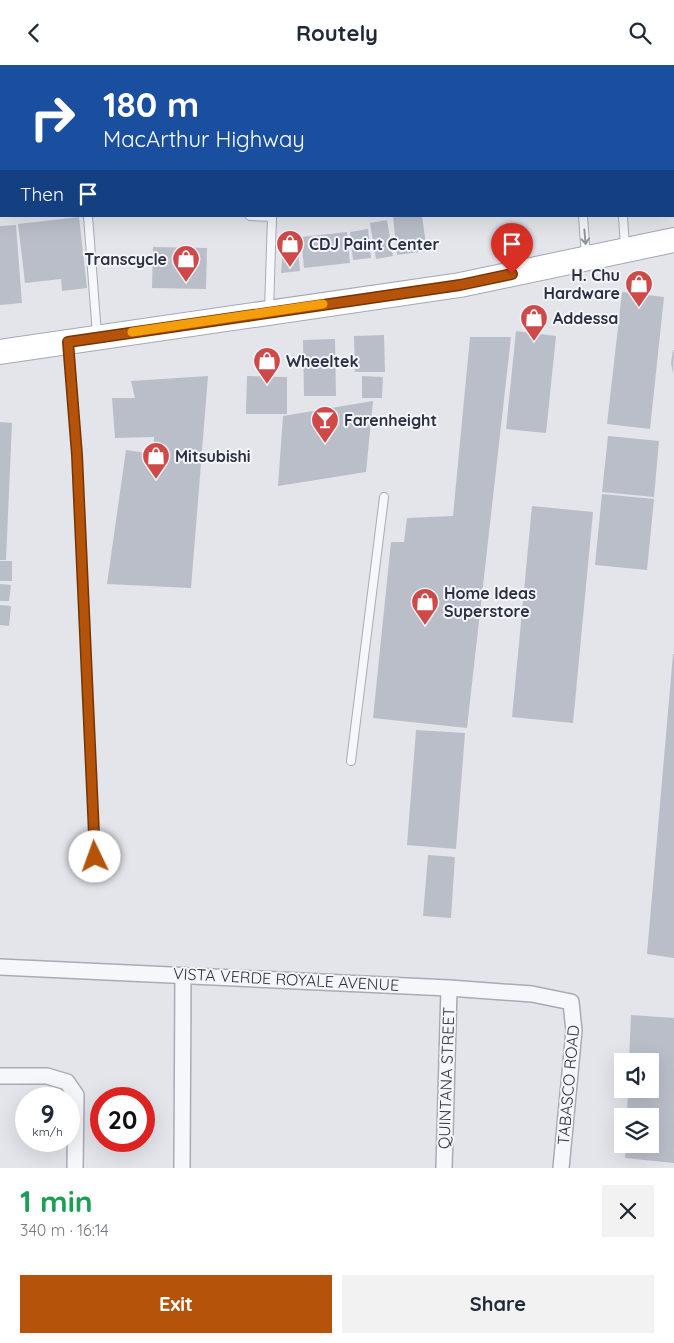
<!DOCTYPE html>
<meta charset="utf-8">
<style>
:root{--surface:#fff;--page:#f2f2f3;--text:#1f2937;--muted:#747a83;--accent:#b45309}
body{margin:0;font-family:Quicksand,sans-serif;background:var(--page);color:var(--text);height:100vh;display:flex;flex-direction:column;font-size:19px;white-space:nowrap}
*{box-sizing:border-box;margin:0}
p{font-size:16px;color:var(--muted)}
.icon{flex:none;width:28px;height:28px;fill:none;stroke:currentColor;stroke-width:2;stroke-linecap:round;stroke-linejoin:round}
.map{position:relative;height:1103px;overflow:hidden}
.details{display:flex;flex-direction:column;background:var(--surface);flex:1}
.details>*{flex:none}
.banner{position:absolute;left:0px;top:0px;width:675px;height:152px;box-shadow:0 5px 20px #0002;background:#1a4fa0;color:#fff;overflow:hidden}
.tools{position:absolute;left:614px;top:988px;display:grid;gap:10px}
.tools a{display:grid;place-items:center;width:45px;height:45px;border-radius:0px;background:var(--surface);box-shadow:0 5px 20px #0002;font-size:25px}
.speed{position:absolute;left:15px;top:1022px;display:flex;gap:10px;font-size:25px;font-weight:700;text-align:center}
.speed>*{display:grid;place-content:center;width:65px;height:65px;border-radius:50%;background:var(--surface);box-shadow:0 5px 20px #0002;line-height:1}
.speed small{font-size:12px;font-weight:400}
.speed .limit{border:8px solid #d22;background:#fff;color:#111}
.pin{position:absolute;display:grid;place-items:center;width:42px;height:42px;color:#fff;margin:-51px -21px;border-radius:50% 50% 50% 0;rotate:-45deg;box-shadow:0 0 5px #0007}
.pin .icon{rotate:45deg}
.me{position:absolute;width:55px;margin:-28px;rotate:357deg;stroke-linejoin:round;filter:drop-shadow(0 0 4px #0008)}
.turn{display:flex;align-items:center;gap:18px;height:105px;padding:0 20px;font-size:22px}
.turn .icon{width:65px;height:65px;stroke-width:2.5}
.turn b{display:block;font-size:35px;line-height:42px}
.then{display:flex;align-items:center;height:48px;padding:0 20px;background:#0003;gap:10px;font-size:19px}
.round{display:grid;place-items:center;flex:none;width:52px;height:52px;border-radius:0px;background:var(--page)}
.headline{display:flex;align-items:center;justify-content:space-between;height:85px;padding:0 20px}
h1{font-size:30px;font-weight:700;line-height:38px;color:#1e9e55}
.primary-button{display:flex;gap:10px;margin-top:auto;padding:10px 20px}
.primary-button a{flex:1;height:58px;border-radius:0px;background:var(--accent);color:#fff;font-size:20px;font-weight:700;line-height:58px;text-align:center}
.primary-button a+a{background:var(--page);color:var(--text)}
header{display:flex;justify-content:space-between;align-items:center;height:65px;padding:0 20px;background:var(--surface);font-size:22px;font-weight:700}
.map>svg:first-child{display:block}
.building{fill:#babec9}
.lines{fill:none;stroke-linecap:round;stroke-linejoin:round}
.lane-casing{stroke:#a8abb6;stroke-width:10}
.street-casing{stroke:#a8abb6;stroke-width:18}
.primary-casing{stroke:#a3a8b7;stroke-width:26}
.lane{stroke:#f6f7fa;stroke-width:8}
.street{stroke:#f6f7fa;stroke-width:15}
.primary{stroke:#fff;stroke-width:24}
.oneway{stroke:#90949f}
.route-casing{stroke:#753606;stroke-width:12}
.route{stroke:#b45309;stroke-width:9}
.slow{stroke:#f59e0b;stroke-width:9}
.labels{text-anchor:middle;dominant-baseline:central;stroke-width:4;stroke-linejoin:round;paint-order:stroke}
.poi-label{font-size:16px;font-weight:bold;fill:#2b3044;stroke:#f3f5f9;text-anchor:start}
.street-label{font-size:16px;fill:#2b3044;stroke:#f3f5f9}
</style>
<header><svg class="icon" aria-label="back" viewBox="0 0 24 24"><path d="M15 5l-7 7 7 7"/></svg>Routely<svg class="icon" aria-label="search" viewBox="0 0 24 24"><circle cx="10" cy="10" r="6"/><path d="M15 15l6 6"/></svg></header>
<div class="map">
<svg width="674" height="1103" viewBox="0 0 674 1103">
<rect width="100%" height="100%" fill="#e3e5eb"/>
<path class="building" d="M 393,151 L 422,151 L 427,186 L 397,190 Z
M 79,152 L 87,223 L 62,226 L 61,214 L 25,218 L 18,159 Z
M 387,155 L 393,191 L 376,194 L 370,158 Z
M 16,160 L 22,238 L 0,240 L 0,161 Z
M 368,164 L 371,193 L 353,195 L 350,167 Z
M 347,167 L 350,198 L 304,203 L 301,172 Z
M 284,172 L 297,174 L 300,206 L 281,208 Z
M 153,182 L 207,183 L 206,224 L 152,223 Z
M 622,227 L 664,232 L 650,364 L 607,359 Z
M 516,266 L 556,271 L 546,368 L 506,364 Z
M 384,270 L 385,307 L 355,307 L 354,271 Z
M 470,272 L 511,272 L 467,663 L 373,653 L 391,477 L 404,477 L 407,453 L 453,451 Z
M 335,274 L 336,331 L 304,331 L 303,275 Z
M 673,285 L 674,285 L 673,309 L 671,298 Z
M 208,311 L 191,523 L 107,519 L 126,385 L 154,389 L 154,372 L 115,373 L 112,333 L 135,333 L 131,316 Z
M 247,311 L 287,312 L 287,349 L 246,349 Z
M 362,311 L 383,312 L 382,333 L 362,333 Z
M 373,336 L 366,407 L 278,421 L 283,351 Z
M 0,357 L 12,358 L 6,495 L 0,495 Z
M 608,371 L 659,376 L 654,432 L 602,427 Z
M 602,429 L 654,434 L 647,505 L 595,500 Z
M 532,441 L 593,447 L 573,658 L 512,652 Z
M 0,496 L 12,496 L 12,516 L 0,516 Z
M 0,519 L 11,520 L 9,536 L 0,536 Z
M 0,540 L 11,541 L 9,561 L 0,560 Z
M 673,589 L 674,589 L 674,893 L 647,889 Z
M 416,665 L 465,668 L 456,784 L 407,780 Z
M 428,790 L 455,792 L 451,853 L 423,851 Z
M 631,950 L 674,953 L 674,1098 L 625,1093 L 626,1079 L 650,1079 L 650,1051 L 627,1051 L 628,1024 L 650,1024 L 650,996 L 629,996 Z"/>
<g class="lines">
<defs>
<path id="lane" d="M 88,151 L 97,270
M 250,151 L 272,152 L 269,245
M 583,151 L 586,192
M 623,151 L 625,183
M 69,279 L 77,390 L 95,792
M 351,696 L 384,432"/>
<path id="street" d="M 0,902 L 449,923 L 532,929 L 571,937 L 574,966 L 561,1103
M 0,1011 L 47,1011 L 67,1017 L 76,1030 L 75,1103
M 182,1103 L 183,910
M 444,1103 L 449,923"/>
<path id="primary" d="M 0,287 L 460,220 L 674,175"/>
</defs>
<use href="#lane" class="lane-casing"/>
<use href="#street" class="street-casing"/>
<use href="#primary" class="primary-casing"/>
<use href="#lane" class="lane"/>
<use href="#street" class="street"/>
<use href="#primary" class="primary"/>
</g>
<defs><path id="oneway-shaft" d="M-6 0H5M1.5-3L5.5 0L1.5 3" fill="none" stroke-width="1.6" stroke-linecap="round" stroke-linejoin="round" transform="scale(1.25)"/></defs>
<use class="oneway" href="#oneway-shaft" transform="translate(585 172) rotate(85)"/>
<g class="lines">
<defs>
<path id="route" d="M 95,792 L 77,390 L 68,277 L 460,220 L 512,209"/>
</defs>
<use href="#route" class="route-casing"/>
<use href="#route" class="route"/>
<path class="slow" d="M 132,267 L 323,239"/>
</g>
<defs>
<symbol id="shop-pin" viewBox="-11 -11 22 30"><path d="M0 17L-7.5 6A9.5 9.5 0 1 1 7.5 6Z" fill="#d04949" stroke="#f3f5f9"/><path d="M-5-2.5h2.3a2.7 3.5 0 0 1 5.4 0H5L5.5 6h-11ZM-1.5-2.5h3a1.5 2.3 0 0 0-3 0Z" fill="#fff"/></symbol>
<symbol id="bar-pin" viewBox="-11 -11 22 30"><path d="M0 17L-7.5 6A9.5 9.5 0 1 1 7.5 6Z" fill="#d04949" stroke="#f3f5f9"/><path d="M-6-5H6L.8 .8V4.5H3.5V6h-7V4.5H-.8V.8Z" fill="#fff"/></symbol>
</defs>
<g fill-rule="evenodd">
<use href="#shop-pin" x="274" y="163" width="32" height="43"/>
<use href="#shop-pin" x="170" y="178" width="32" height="43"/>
<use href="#shop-pin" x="623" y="203" width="32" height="43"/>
<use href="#shop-pin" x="518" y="237" width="32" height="43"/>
<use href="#shop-pin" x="251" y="280" width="32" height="43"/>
<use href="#bar-pin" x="309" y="339" width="32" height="43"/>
<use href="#shop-pin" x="140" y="375" width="32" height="43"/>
<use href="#shop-pin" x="409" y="521" width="32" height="43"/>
</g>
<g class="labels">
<g class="poi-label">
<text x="309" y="179">CDJ Paint Center</text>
<text x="167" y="194" text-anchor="end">Transcycle</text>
<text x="620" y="210" text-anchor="end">H. Chu<tspan x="620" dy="18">Hardware</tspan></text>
<text x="553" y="253">Addessa</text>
<text x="286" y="296">Wheeltek</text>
<text x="344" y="355">Farenheight</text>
<text x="175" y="391">Mitsubishi</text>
<text x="444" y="528">Home Ideas<tspan x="444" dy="18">Superstore</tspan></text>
</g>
<g class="street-label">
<text transform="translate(286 914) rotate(3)">VISTA VERDE ROYALE AVENUE</text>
<text transform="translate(446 1013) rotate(-88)">QUINTANA STREET</text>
<text transform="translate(568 1020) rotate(-85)">TABASCO ROAD</text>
</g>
</g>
</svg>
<div class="tools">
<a><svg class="icon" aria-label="sound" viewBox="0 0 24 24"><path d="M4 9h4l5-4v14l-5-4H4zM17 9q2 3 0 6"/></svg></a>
<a><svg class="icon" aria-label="layers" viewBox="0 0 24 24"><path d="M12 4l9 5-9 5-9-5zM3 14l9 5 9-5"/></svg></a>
</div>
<div class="speed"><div>9<small>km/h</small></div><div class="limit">20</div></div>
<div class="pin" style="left:512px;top:209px;background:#d93025"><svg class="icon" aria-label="arrive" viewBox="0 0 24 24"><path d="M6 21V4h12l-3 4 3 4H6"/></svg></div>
<svg class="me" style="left:95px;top:792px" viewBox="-20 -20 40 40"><circle r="19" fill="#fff"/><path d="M0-13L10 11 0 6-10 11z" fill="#b45309"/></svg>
<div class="banner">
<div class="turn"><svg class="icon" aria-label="right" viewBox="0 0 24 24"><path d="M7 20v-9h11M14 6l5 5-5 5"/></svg><div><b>180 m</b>MacArthur Highway</div></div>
<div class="then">Then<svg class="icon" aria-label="arrive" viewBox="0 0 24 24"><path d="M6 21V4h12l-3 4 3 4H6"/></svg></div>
</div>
</div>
<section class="details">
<div class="headline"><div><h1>1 min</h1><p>340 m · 16:14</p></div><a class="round"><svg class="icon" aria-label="close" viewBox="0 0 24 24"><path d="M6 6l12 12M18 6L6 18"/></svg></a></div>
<div class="primary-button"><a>Exit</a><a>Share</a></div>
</section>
